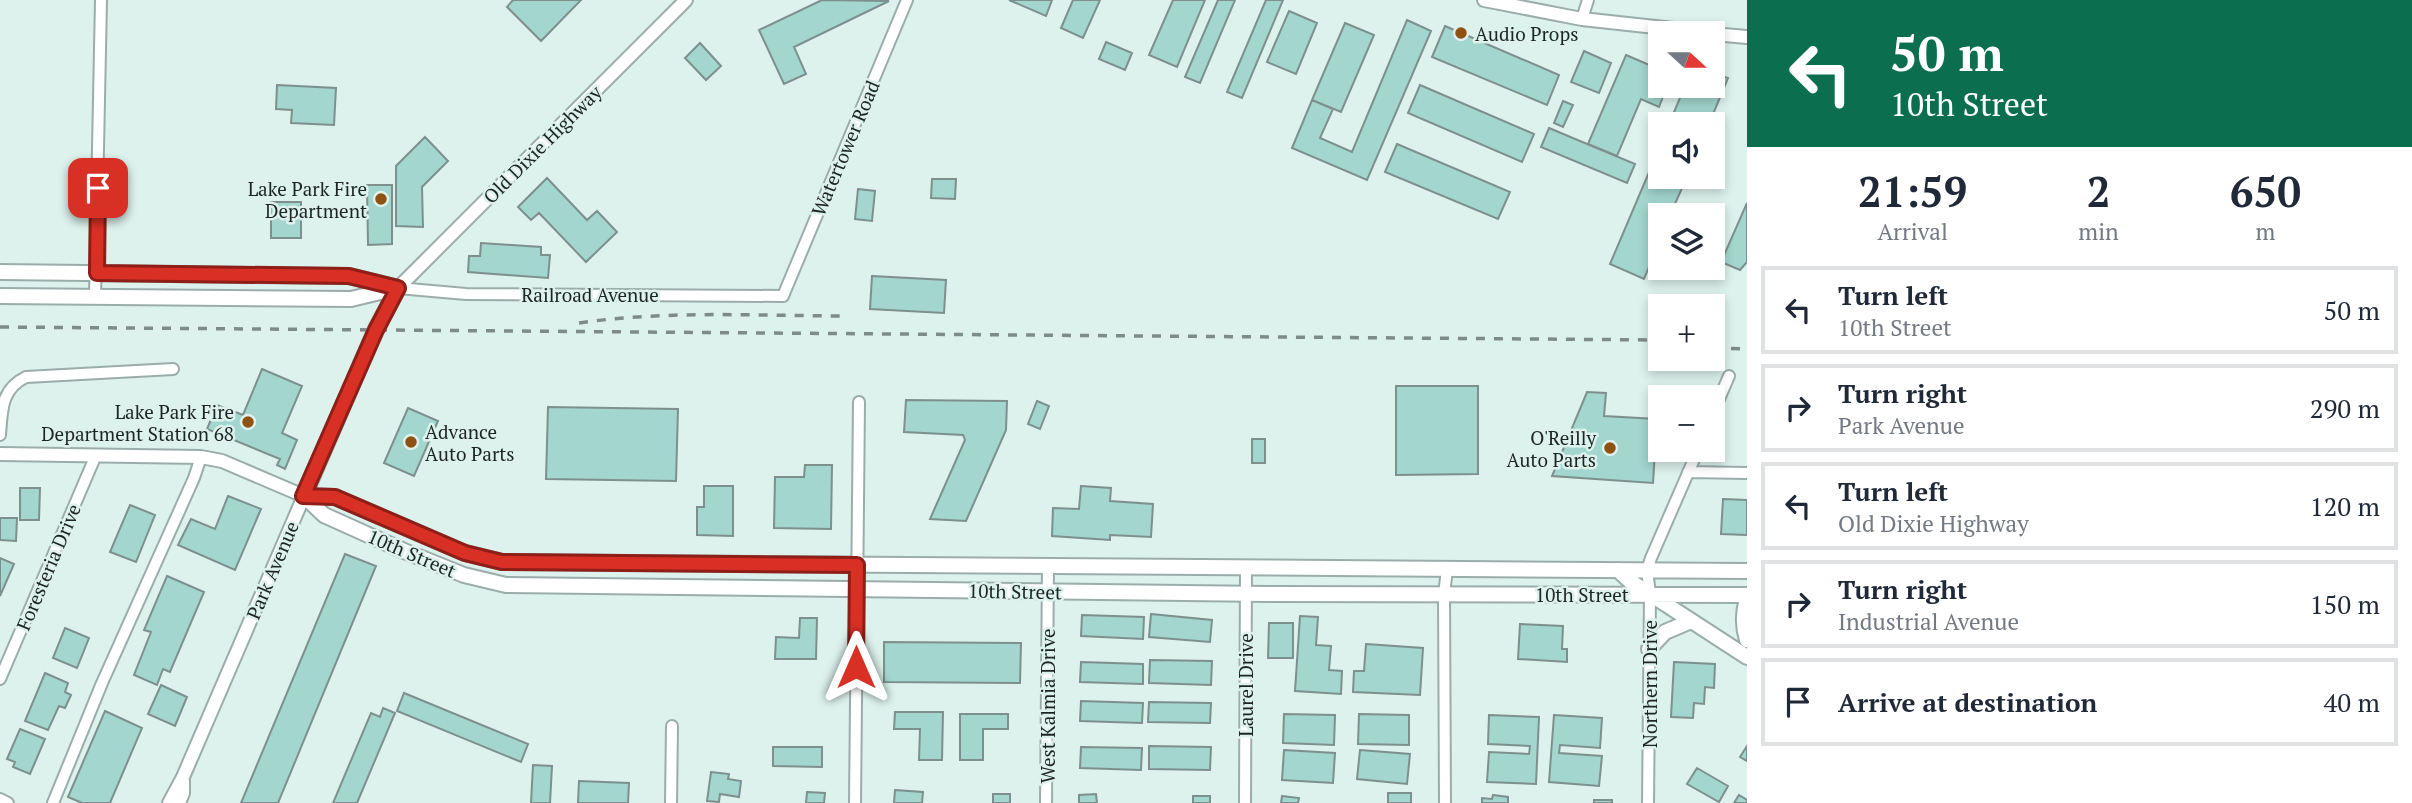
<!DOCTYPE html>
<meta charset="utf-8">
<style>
:root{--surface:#fff;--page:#f6f6f7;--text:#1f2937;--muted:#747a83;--line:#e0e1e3}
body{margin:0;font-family:"PT Serif",serif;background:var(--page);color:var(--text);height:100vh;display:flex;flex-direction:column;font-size:26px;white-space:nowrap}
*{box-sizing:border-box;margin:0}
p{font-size:23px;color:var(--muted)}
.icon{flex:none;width:38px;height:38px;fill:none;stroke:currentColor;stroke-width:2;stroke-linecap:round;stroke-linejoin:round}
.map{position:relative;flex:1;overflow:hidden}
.sheet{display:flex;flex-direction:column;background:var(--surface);width:665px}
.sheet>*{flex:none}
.banner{background:#0b6e4f;color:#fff;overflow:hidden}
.needle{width:46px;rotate:111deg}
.controls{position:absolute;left:1648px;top:21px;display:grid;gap:14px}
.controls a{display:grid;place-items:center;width:77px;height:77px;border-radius:0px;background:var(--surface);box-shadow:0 4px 10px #0003;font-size:35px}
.pin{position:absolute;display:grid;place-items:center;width:60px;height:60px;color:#fff;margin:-30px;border-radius:14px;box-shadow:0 4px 10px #0006}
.me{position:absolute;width:77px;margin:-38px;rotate:0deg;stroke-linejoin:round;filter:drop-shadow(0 0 5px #0008)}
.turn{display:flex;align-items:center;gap:24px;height:147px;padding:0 28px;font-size:32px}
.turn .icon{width:91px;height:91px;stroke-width:2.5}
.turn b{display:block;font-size:49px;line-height:60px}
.eta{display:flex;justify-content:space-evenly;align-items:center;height:119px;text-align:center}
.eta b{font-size:42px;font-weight:600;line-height:49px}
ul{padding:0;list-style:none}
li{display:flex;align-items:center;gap:21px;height:88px;margin:0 14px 10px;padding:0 14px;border:4px solid var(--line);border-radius:0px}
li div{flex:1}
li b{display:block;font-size:26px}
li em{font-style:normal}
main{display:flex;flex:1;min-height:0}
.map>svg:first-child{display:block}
.building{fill:#a2d6ce;stroke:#7e908d;stroke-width:2}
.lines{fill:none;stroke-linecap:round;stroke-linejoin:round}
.minor-casing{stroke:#9aadaa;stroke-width:14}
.tertiary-casing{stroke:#9aadaa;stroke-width:16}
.secondary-casing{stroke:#9aadaa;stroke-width:18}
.minor{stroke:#fff;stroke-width:10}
.tertiary{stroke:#fff;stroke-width:12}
.secondary{stroke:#fff;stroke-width:14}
.rail{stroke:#7e8c89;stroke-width:3.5;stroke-dasharray:9 9;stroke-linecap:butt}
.route-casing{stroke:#8d1f18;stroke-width:18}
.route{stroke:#d93025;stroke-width:12}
.poi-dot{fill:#8f5213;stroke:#ddf1ed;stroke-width:2.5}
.labels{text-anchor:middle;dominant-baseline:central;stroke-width:5;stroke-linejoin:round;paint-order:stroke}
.poi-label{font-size:19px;fill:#1d2524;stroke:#ddf1ed;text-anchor:end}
.street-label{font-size:19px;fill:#1d2524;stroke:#ddf1ed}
</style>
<main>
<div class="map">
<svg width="1747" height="803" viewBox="0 0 1747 803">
<rect width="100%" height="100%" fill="#ddf1ed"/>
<path class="building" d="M 513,0 L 581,0 L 541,41 L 507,7 Z
M 822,0 L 889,1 L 794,47 L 806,74 L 784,84 L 759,30 Z
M 1009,0 L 1052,0 L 1046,16 Z
M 1073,0 L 1100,0 L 1083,38 L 1061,28 Z
M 1173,0 L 1205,0 L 1177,67 L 1149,55 Z
M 1218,0 L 1235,0 L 1200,83 L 1185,77 Z
M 1266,0 L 1283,0 L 1242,98 L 1227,92 Z
M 1289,11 L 1317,23 L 1296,74 L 1267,62 Z
M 1407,20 L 1431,31 L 1367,180 L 1292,148 L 1312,100 L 1333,109 L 1320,138 L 1352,152 Z
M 1345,23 L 1374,35 L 1341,112 L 1312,100 Z
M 1445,26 L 1559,75 L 1547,105 L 1432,57 Z
M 1106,42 L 1132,53 L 1125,70 L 1099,59 Z
M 700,43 L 721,66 L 706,80 L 685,58 Z
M 1584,51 L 1611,63 L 1599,93 L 1571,82 Z
M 1626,55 L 1661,70 L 1661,86 L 1667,86 L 1659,107 L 1641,99 L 1617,156 L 1588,144 Z
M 1713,73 L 1728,78 L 1709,124 L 1669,124 L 1685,86 L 1713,86 Z
M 277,85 L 336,88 L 334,125 L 291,123 L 292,110 L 276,109 Z
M 1420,85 L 1534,134 L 1522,162 L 1408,113 Z
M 1563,101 L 1573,105 L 1563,127 L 1554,123 Z
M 1549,128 L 1635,164 L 1627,183 L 1541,147 Z
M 425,137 L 448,161 L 422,187 L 423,227 L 396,226 L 396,166 Z
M 1397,144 L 1510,192 L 1498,219 L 1385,172 Z
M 1661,144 L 1661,177 L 1687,177 L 1670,215 L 1661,215 L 1661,238 L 1644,279 L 1610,264 Z
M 547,178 L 587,220 L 597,211 L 617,232 L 586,262 L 539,213 L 531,220 L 518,207 Z
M 932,179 L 956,179 L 955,199 L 931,198 Z
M 367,185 L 392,185 L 392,244 L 368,245 Z
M 858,189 L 875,191 L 872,221 L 855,219 Z
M 271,202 L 301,202 L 301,238 L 271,238 Z
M 1747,203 L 1747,262 L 1740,270 L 1721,262 Z
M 481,243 L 541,247 L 541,255 L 550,255 L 548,278 L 468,272 L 469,256 L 480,256 Z
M 872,276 L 946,280 L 944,313 L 870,309 Z
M 262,369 L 302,386 L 282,433 L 297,440 L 285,469 L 277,465 L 280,459 L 207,429 L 217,405 L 243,415 Z
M 1396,386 L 1478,386 L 1478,474 L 1396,475 Z
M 1587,392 L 1606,393 L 1604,416 L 1657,419 L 1653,483 L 1552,476 Z
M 906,400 L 1007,401 L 1006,430 L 966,521 L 930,519 L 965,440 L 963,435 L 904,432 Z
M 1037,401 L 1049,406 L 1040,429 L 1028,424 Z
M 548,407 L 678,409 L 676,481 L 546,479 Z
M 408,408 L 438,421 L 414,476 L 384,463 Z
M 1252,439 L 1265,439 L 1265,463 L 1252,463 Z
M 805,465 L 832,465 L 831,529 L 774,528 L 775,477 L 804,477 Z
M 704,486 L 733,486 L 733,536 L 697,535 L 697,507 L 704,507 Z
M 1081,486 L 1111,488 L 1110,501 L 1153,504 L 1151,537 L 1110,535 L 1110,540 L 1052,536 L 1053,508 L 1079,509 Z
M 20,488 L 40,488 L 39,520 L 20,520 Z
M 228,496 L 261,509 L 235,570 L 178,545 L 191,519 L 215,529 Z
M 1723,499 L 1747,500 L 1747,535 L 1721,534 Z
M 130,505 L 155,515 L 136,562 L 110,552 Z
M 0,518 L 17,518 L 16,541 L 0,540 Z
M 345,554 L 376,566 L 278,803 L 241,803 Z
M 0,558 L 14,564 L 0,596 Z
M 167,576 L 204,592 L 170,672 L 163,669 L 157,685 L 134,675 L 151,632 L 144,630 Z
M 1151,614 L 1212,620 L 1210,642 L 1149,637 Z
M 1082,615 L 1144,617 L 1143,639 L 1081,636 Z
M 1300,616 L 1318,617 L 1316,645 L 1331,646 L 1329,670 L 1342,671 L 1341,694 L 1295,691 Z
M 800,618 L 817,618 L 816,659 L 775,659 L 776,637 L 799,638 Z
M 1269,623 L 1293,623 L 1293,658 L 1268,658 Z
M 1520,624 L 1563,626 L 1562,649 L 1567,649 L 1567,662 L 1518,659 Z
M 65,628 L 89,638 L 77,668 L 53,658 Z
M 884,642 L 1021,643 L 1020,683 L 884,682 Z
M 1366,644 L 1423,648 L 1420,695 L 1353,692 L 1354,671 L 1364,671 Z
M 1150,660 L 1212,661 L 1211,685 L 1149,683 Z
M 1081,662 L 1143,664 L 1143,684 L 1080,682 Z
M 1674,662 L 1715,664 L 1714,688 L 1705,687 L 1704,704 L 1694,703 L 1693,718 L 1671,717 Z
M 45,673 L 68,683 L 65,692 L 71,695 L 65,708 L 59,706 L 48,730 L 25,721 Z
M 161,685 L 187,697 L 175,726 L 148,714 Z
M 404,693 L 528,744 L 521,762 L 397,711 Z
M 1081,701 L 1143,703 L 1142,723 L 1080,721 Z
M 1149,702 L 1211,703 L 1210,723 L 1148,722 Z
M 383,708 L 395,713 L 357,803 L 333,803 L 371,713 L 380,717 Z
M 105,711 L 142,728 L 110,803 L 82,803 L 68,797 Z
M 895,712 L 943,712 L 942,760 L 919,760 L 920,729 L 894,729 Z
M 960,714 L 1008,714 L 1008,729 L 983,729 L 983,760 L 960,760 Z
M 1284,714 L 1335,715 L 1334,745 L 1283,743 Z
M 1359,714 L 1409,715 L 1409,745 L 1358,744 Z
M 1489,715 L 1539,717 L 1536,784 L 1487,782 L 1489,752 L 1529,754 L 1530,746 L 1488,744 Z
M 1554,715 L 1602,718 L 1600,748 L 1560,745 L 1559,753 L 1602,756 L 1599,786 L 1549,782 Z
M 20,729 L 45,739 L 30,774 L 13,767 L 15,762 L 7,759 Z
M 1149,746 L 1211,747 L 1210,770 L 1149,769 Z
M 1747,746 L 1747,761 L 1740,757 Z
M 773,747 L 822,747 L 822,767 L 773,766 Z
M 1081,747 L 1142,748 L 1141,770 L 1080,768 Z
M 1284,750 L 1335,753 L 1333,783 L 1282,780 Z
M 1360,750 L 1410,754 L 1407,784 L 1357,779 Z
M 533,765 L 552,766 L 550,803 L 531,803 Z
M 1697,768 L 1728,786 L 1719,802 L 1687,784 Z
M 711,772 L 729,774 L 728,779 L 741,781 L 739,797 L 720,794 L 719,802 L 707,801 Z
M 579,781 L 629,783 L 628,803 L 578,803 Z
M 895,790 L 923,792 L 922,803 L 894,803 Z
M 807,792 L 825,793 L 824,803 L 806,803 Z
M 1388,793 L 1411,793 L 1411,803 L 1388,803 Z
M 993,794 L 1010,794 L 1010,803 L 993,803 Z
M 1096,794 L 1097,803 L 1079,803 L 1079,795 Z
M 1493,795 L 1508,797 L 1508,803 L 1482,803 L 1482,798 L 1492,799 Z
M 1739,795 L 1747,800 L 1747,803 L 1734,803 Z
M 1193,796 L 1210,796 L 1210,803 L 1193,803 Z
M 1282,796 L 1299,798 L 1298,803 L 1281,803 Z
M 1594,800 L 1612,800 L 1612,803 L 1594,803 Z"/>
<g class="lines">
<defs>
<path id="minor" d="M 1582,19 L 1588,0
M 398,288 L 466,294 L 783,296 L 907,0
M 95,297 L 101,0
M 1713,413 L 1729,376
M 0,435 C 2,410 1,389 26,377 L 173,369
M 1688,472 L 1747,473
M 0,679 L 96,455
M 0,799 L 8,803
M 53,803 L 102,683 L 194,478 L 201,457
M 671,803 L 672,726
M 855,803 L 859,402
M 1046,803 L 1048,566
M 1245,803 L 1246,568
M 1445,803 L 1444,594 L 1447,570
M 1648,803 L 1650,594 L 1647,570 L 1651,558 L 1698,450"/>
<path id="tertiary" d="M 1484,0 L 1582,19 L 1710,33
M 1713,34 L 1747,37
M 398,288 L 686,0
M 0,454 L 201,457 L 222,461 L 304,496 L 183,777 L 169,803
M 179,803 L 183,793 L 183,781"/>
<path id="secondary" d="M 0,272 L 349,276 L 398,288
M 0,296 L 351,299 L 393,289
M 304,496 L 324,515 L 404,551 L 464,575 L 506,585 L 1268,594 L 1747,595
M 304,496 L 335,497 L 465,553 L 502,562 L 1747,571
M 304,496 L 376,329 L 398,288
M 1618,570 L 1630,581 L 1747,657
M 1747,599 C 1743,612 1743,627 1747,640
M 1649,649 L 1665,632 L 1691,621"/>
</defs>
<use href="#minor" class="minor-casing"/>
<use href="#tertiary" class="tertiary-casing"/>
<use href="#secondary" class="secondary-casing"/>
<use href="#minor" class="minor"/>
<use href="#tertiary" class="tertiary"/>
<use href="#secondary" class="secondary"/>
<path class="rail" d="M 579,323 C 667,310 759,316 848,316
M 0,327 L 1661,340
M 1713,348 L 1747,349"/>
</g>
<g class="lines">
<defs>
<path id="route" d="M 98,188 L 97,273 L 349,276 L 398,288 L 376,330 L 303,496 L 335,497 L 465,553 L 502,562 L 857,565 L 856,667"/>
</defs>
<use href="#route" class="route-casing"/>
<use href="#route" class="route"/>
</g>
<g class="poi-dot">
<circle cx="1461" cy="33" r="7"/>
<circle cx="381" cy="199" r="7"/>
<circle cx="248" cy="422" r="7"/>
<circle cx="411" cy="442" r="7"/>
<circle cx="1610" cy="448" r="7"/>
</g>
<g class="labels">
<g class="poi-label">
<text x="1475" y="33" text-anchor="start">Audio Props</text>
<text x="367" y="188">Lake Park Fire<tspan x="367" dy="22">Department</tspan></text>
<text x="234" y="411">Lake Park Fire<tspan x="234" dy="22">Department Station 68</tspan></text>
<text x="425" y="431" text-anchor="start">Advance<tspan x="425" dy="22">Auto Parts</tspan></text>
<text x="1596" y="437">O'Reilly<tspan x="1596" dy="22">Auto Parts</tspan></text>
</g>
<g class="street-label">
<text transform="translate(542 144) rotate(-45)">Old Dixie Highway</text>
<text transform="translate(845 148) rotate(-67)">Watertower Road</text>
<text x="590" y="294">Railroad Avenue</text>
<text transform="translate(412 553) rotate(23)">10th Street</text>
<text transform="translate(48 567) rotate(-67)">Foresteria Drive</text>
<text transform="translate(272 570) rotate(-67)">Park Avenue</text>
<text transform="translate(1015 591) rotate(1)">10th Street</text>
<text x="1582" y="594">10th Street</text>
<text transform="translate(1649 684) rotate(-90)">Northern Drive</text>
<text transform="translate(1245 685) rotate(-90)">Laurel Drive</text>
<text transform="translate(1047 706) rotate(-90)">West Kalmia Drive</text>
</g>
</g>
</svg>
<div class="controls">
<a><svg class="needle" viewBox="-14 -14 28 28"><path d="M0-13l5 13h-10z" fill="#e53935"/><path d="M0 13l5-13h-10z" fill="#747a83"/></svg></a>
<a><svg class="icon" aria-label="sound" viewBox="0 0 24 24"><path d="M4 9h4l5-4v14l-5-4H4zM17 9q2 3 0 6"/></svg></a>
<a><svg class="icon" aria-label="layers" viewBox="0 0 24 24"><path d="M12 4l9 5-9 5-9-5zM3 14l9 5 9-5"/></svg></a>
<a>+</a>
<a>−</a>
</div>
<div class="pin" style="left:98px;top:188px;background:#d93025"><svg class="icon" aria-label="arrive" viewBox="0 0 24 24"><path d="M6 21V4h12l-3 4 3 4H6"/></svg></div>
<svg class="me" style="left:856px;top:667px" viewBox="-20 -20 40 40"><path d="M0-17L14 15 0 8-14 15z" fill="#d93025" stroke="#fff" stroke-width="4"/></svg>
</div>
<section class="sheet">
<div class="banner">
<div class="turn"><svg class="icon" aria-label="left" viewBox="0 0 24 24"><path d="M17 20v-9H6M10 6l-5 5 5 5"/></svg><div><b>50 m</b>10th Street</div></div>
</div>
<div class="eta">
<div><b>21:59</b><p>Arrival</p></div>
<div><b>2</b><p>min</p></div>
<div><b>650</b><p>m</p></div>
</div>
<ul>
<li><svg class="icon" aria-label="left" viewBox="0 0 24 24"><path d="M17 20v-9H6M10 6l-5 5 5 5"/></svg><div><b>Turn left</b><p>10th Street</p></div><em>50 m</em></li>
<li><svg class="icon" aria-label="right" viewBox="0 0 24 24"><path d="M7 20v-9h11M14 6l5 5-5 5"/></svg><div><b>Turn right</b><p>Park Avenue</p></div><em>290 m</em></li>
<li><svg class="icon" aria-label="left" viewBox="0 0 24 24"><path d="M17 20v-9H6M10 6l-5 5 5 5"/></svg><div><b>Turn left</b><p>Old Dixie Highway</p></div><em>120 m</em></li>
<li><svg class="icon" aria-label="right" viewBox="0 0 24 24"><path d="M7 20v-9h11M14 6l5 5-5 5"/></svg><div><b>Turn right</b><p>Industrial Avenue</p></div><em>150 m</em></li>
<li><svg class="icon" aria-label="arrive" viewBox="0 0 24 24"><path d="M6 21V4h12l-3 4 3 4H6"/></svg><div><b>Arrive at destination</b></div><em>40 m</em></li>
</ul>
</section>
</main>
